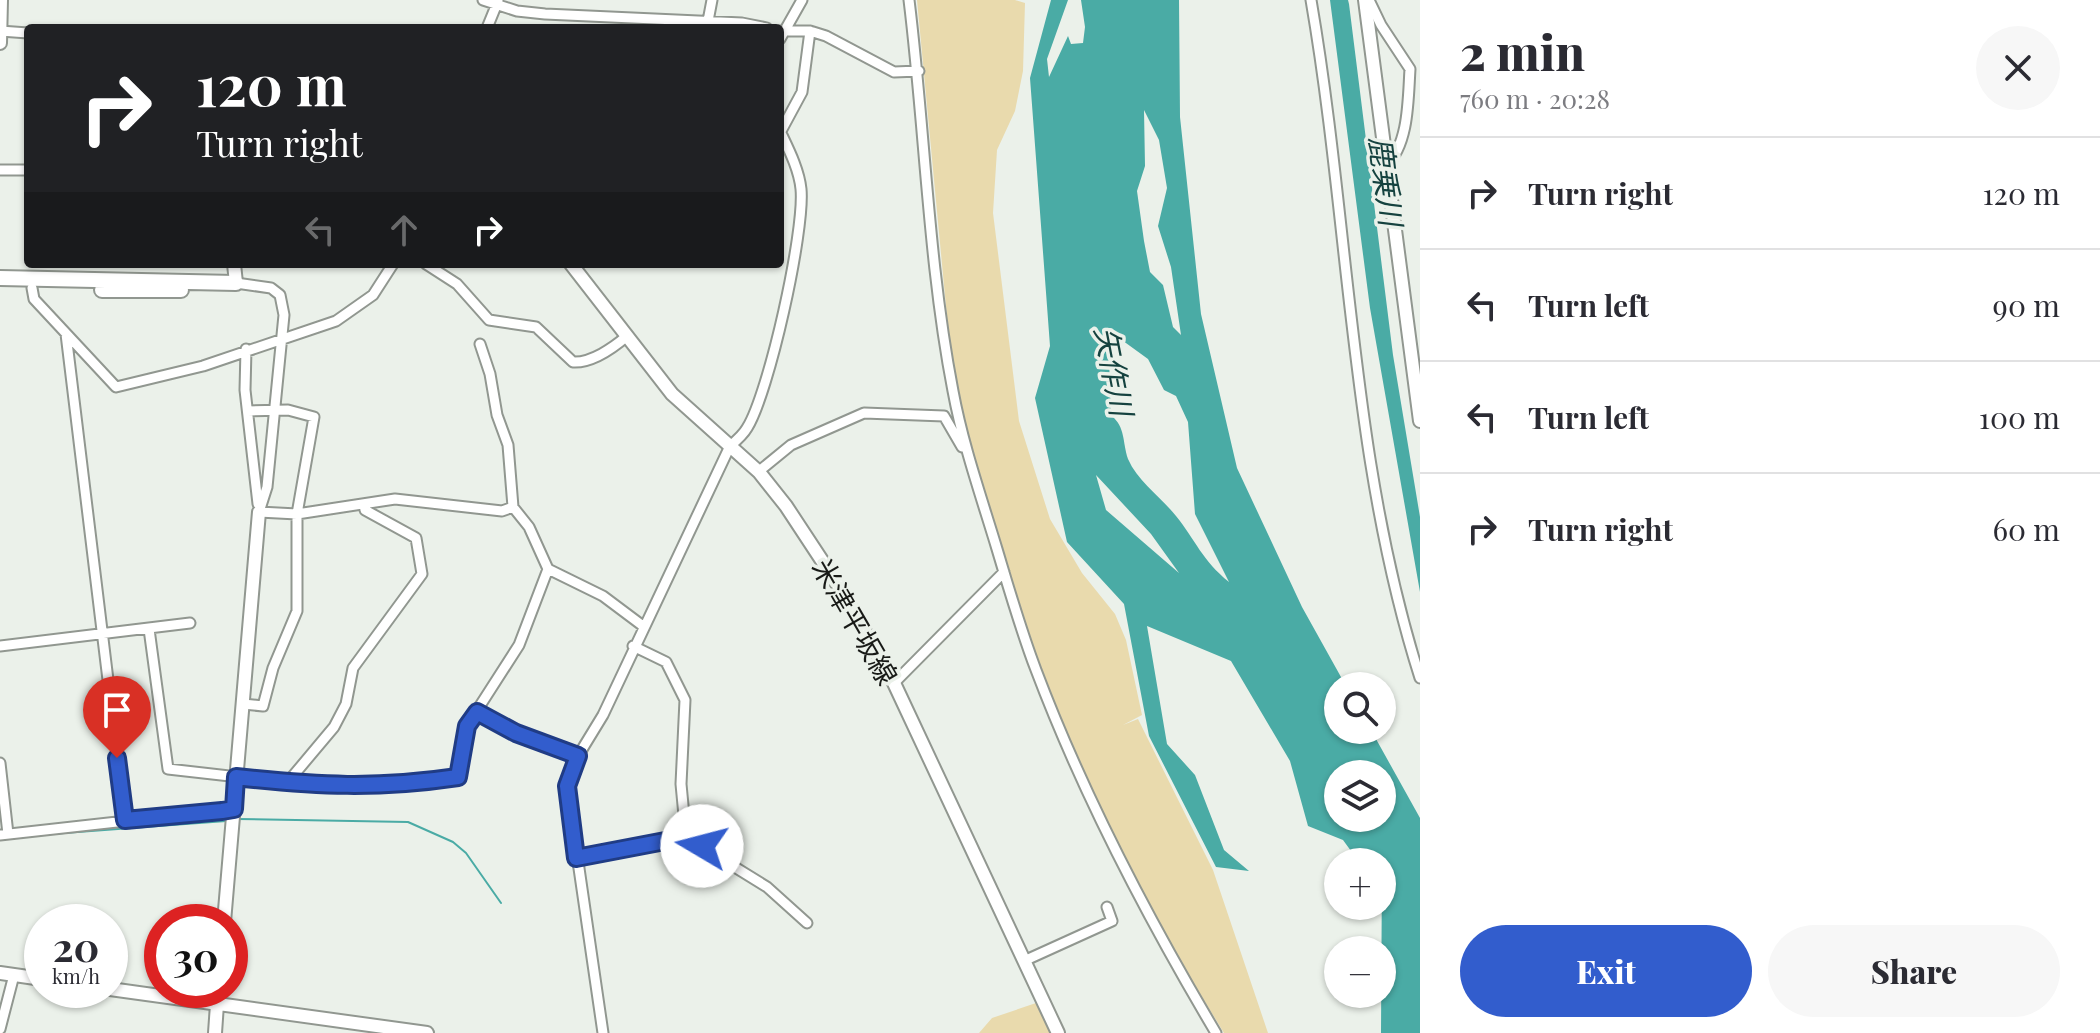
<!DOCTYPE html>
<meta charset="utf-8">
<style>
:root{--surface:#fff;--page:#f7f7f7;--text:#2b2b33;--muted:#7c7c81;--line:#e1e1e2;--accent:#325dcd}
body{margin:0;font-family:"Playfair Display","Noto Sans JP",serif;background:var(--page);color:var(--text);height:100vh;display:flex;flex-direction:column;font-size:30px;white-space:nowrap}
*{box-sizing:border-box;margin:0}
p{font-size:26px;color:var(--muted)}
.icon{flex:none;width:44px;height:44px;fill:none;stroke:currentColor;stroke-width:2;stroke-linecap:round;stroke-linejoin:round}
.map{position:relative;flex:1;overflow:hidden}
.panel{display:flex;flex-direction:column;background:var(--surface);width:680px}
.panel>*{flex:none}
.top-card{position:absolute;left:24px;top:24px;width:760px;height:244px;border-radius:8px;box-shadow:0 2px 6px #0004;background:#202124;color:#fff;overflow:hidden}
.controls{position:absolute;left:1324px;top:672px;display:grid;gap:16px}
.controls a{display:grid;place-items:center;width:72px;height:72px;border-radius:50%;background:var(--surface);box-shadow:0 2px 6px #0004;font-size:40px}
.speed{position:absolute;left:24px;top:904px;display:flex;gap:16px;font-size:40px;font-weight:700;text-align:center}
.speed>*{display:grid;place-content:center;width:104px;height:104px;border-radius:50%;background:var(--surface);box-shadow:0 2px 6px #0004;line-height:1}
.speed small{font-size:20px;font-weight:400}
.speed .limit{border:12px solid #d22;background:#fff;color:#111}
.pin{position:absolute;display:grid;place-items:center;width:68px;height:68px;color:#fff;margin:-82px -34px;border-radius:50% 50% 50% 0;rotate:-45deg;box-shadow:0 0 8px #0007}
.pin .icon{rotate:45deg}
.me{position:absolute;width:88px;margin:-44px;rotate:278deg;stroke-linejoin:round;filter:drop-shadow(0 0 6px #0008)}
.turn{display:flex;align-items:center;gap:28px;height:168px;padding:0 40px;font-size:36px}
.turn .icon{width:104px;height:104px;stroke-width:2.5}
.turn b{display:block;font-size:56px;line-height:68px}
.lanes{display:flex;align-items:center;height:76px;padding:0 40px;background:#0003;justify-content:center;gap:40px;direction:ltr}
.lanes .off{opacity:.35}
.round{display:grid;place-items:center;flex:none;width:84px;height:84px;border-radius:42px;background:var(--page)}
.overview{display:flex;align-items:center;justify-content:space-between;height:136px;padding:0 40px}
h1{font-size:48px;font-weight:800;line-height:60px}
.cta{display:flex;gap:16px;margin-top:auto;padding:16px 40px}
.cta a{flex:1;height:92px;border-radius:48px;background:var(--accent);color:#fff;font-size:32px;font-weight:800;line-height:92px;text-align:center}
.cta a+a{background:var(--page);color:var(--text)}
ul{padding:0;list-style:none}
li{display:flex;align-items:center;gap:24px;height:112px;padding:0 40px;border-top:2px solid var(--line)}
li div{flex:1}
li b{display:block;font-size:30px}
li em{font-style:normal}
main{display:flex;flex:1;min-height:0}
.map>svg:first-child{display:block}
.green{fill:#e9daad}
.water{fill:#4aaba5;fill-rule:evenodd}
.lines{fill:none;stroke-linecap:round;stroke-linejoin:round}
.stream{stroke:#4aaba5;stroke-width:2}
.street-casing{stroke:#919790;stroke-width:13}
.secondary-casing{stroke:#919790;stroke-width:16}
.primary-casing{stroke:#919790;stroke-width:18}
.street{stroke:#fff;stroke-width:9}
.secondary{stroke:#fff;stroke-width:12}
.primary{stroke:#fff;stroke-width:14}
.route-casing{stroke:#203c85;stroke-width:20}
.route{stroke:#325dcd;stroke-width:14}
.labels{text-anchor:middle;dominant-baseline:central;stroke-width:7;stroke-linejoin:round;paint-order:stroke}
.street-label{font-size:28px;fill:#181a17;stroke:#ebf1ea}
.water-label{font-size:30px;font-style:italic;fill:#15423f;stroke:#ebf1ea}
</style>
<main>
<div class="map">
<svg width="1420" height="1033" viewBox="0 0 1420 1033">
<rect width="100%" height="100%" fill="#ebf1ea"/>
<path class="green" d="M 917,0 L 1015,0 L 1025,3 L 1023,71 L 1015,111 L 997,150 L 993,213 L 1019,421 L 1050,519 L 1082,573 L 1115,614 L 1126,640 L 1142,715 L 1123,725 L 1138,719 L 1213,870 L 1268,1033 L 1224,1033 L 1159,927 L 1095,802 L 1048,692 L 984,502 L 957,397 L 949,338 Z
M 1039,1002 L 1052,1033 L 979,1033 L 992,1018 Z"/>
<path class="water" d="M 1051,0 L 1068,0 L 1047,59 L 1049,77 L 1068,36 L 1071,44 L 1083,43 L 1085,27 L 1081,0 L 1179,0 L 1180,117 L 1201,314 L 1237,468 L 1302,607 L 1346,686 L 1338,686 L 1338,730 L 1371,730 L 1420,818 L 1420,1033 L 1381,1033 L 1382,862 L 1359,862 L 1343,840 L 1308,826 L 1290,761 L 1231,661 L 1147,626 L 1167,744 L 1195,775 L 1224,850 L 1249,871 L 1216,867 L 1149,736 L 1124,604 L 1067,542 L 1035,398 L 1050,346 L 1030,78 ZM 1144,110 L 1159,140 L 1167,188 L 1158,226 L 1171,267 L 1181,335 L 1173,327 L 1163,285 L 1150,272 L 1144,241 L 1137,191 L 1145,166 ZM 1108,330 L 1148,359 L 1164,390 L 1176,396 L 1188,422 L 1195,514 L 1229,582 C 1202,560 1196,541 1176,516 C 1161,497 1138,482 1128,459 C 1122,441 1126,428 1111,415 ZM 1096,475 L 1151,534 L 1179,573 L 1106,510 ZM 1338,774 L 1382,774 L 1382,818 L 1338,818 Z
M 1330,0 L 1348,0 L 1349,4 L 1393,355 L 1420,517 L 1420,592 L 1370,308 Z"/>
<g class="lines">
<path class="stream" d="M 237,819 L 408,822 L 453,842 L 466,853 L 501,903
M 37,835 L 226,821"/>
<defs>
<path id="street" d="M 483,0 L 517,11 L 545,14 L 742,23 L 767,28
M 909,0 C 925,130 928,262 953,391 C 963,445 981,496 997,549 C 1009,589 1021,631 1036,670 C 1084,797 1147,917 1216,1033
M 1311,0 C 1350,226 1350,458 1420,678
M 1369,0 L 1381,25 L 1410,69 C 1408,100 1409,144 1386,166
M 487,28 L 498,1
M 700,28 L 708,21 L 712,0
M 0,31 L 28,33
M 780,31 L 810,31 L 826,36 L 894,72 L 919,71
M 780,39 L 802,0
M 781,131 L 802,92 L 810,31
M 0,170 L 28,170
M 426,264 L 457,284 L 489,320 L 536,327 L 573,362 C 591,363 613,348 627,336
M 236,283 L 271,288 L 280,295 L 284,315 L 267,487 L 259,512
M 32,288 L 34,299 L 116,387 L 203,366 L 336,321 L 373,295 L 393,264
M 66,334 L 125,820
M 480,344 L 490,374 L 497,415 L 508,445 L 513,507
M 246,349 L 245,390 L 258,504
M 758,472 L 791,445 L 864,413 L 944,416 L 962,447
M 259,512 L 297,514 L 395,499 L 502,511 L 513,507 L 529,527 L 548,569 L 603,596 L 643,626
M 149,629 L 168,769 L 326,787 L 421,783 L 461,775 L 467,726 L 519,645 L 548,569
M 0,646 L 190,623
M 633,646 L 666,662 L 685,700 L 681,784 L 686,837
M 894,683 L 1004,572
M 243,704 L 263,706 L 273,668 L 297,611 L 297,514 L 314,417 L 288,410 L 248,411
M 477,712 L 516,733 L 578,756
M 0,763 L 8,834
M 287,783 L 334,727 L 346,704 L 353,668 L 422,574 L 416,538 L 365,510 L 364,504
M 0,835 L 234,809
M 576,858 L 686,837 L 767,887 L 807,923
M 1026,960 L 1112,921 L 1107,907
M 0,1029 L 14,975
M 603,1033 L 567,786 L 578,756 L 603,715 L 730,446 C 736,441 743,435 747,428 C 769,393 805,231 801,189 C 799,169 788,148 780,131"/>
<path id="secondary" d="M 1365,0 L 1420,421
M 0,43 L 1,0
M 234,264 L 236,283
M 571,264 L 672,394 L 759,472 L 786,506 L 840,588 L 894,683 L 1058,1033
M 224,922 L 259,512
M 0,973 L 42,979
M 110,989 L 427,1033
M 215,1033 L 218,990"/>
<path id="primary" d="M 0,278 L 236,283
M 102,290 L 181,290"/>
</defs>
<use href="#street" class="street-casing"/>
<use href="#secondary" class="secondary-casing"/>
<use href="#primary" class="primary-casing"/>
<use href="#street" class="street"/>
<use href="#secondary" class="secondary"/>
<use href="#primary" class="primary"/>
</g>
<g class="lines">
<defs>
<path id="route" d="M 117,758 L 125,820 L 222,811 L 234,809 L 236,777 C 318,786 377,789 458,777 L 467,726 L 477,712 L 516,733 L 578,756 L 567,786 L 576,858 L 686,837 L 702,846"/>
</defs>
<use href="#route" class="route-casing"/>
<use href="#route" class="route"/>
</g>
<g class="labels">
<g class="street-label">
<text transform="translate(856 621) rotate(60)">米津平坂線</text>
</g>
<g class="water-label">
<text transform="translate(1387 181) rotate(83)">鹿乗川</text>
<text transform="translate(1115 371) rotate(79)">矢作川</text>
</g>
</g>
</svg>
<div class="controls">
<a><svg class="icon" aria-label="search" viewBox="0 0 24 24"><circle cx="10" cy="10" r="6"/><path d="M15 15l6 6"/></svg></a>
<a><svg class="icon" aria-label="layers" viewBox="0 0 24 24"><path d="M12 4l9 5-9 5-9-5zM3 14l9 5 9-5"/></svg></a>
<a>+</a>
<a>−</a>
</div>
<div class="speed"><div>20<small>km/h</small></div><div class="limit">30</div></div>
<div class="pin" style="left:117px;top:758px;background:#d93025"><svg class="icon" aria-label="arrive" viewBox="0 0 24 24"><path d="M6 21V4h12l-3 4 3 4H6"/></svg></div>
<svg class="me" style="left:702px;top:846px" viewBox="-20 -20 40 40"><circle r="19" fill="#fff"/><path d="M0-13L10 11 0 6-10 11z" fill="#325dcd"/></svg>
<div class="top-card">
<div class="turn"><svg class="icon" aria-label="right" viewBox="0 0 24 24"><path d="M7 20v-9h11M14 6l5 5-5 5"/></svg><div><b>120 m</b>Turn right</div></div>
<div class="lanes"><svg class="icon off" aria-label="left" viewBox="0 0 24 24"><path d="M17 20v-9H6M10 6l-5 5 5 5"/></svg><svg class="icon off" aria-label="ahead" viewBox="0 0 24 24"><path d="M12 20V5M6 11l6-6 6 6"/></svg><svg class="icon" aria-label="right" viewBox="0 0 24 24"><path d="M7 20v-9h11M14 6l5 5-5 5"/></svg></div>
</div>
</div>
<section class="panel">
<div class="overview"><div><h1>2 min</h1><p>760 m · 20:28</p></div><a class="round"><svg class="icon" aria-label="close" viewBox="0 0 24 24"><path d="M6 6l12 12M18 6L6 18"/></svg></a></div>
<ul>
<li><svg class="icon" aria-label="right" viewBox="0 0 24 24"><path d="M7 20v-9h11M14 6l5 5-5 5"/></svg><div><b>Turn right</b></div><em>120 m</em></li>
<li><svg class="icon" aria-label="left" viewBox="0 0 24 24"><path d="M17 20v-9H6M10 6l-5 5 5 5"/></svg><div><b>Turn left</b></div><em>90 m</em></li>
<li><svg class="icon" aria-label="left" viewBox="0 0 24 24"><path d="M17 20v-9H6M10 6l-5 5 5 5"/></svg><div><b>Turn left</b></div><em>100 m</em></li>
<li><svg class="icon" aria-label="right" viewBox="0 0 24 24"><path d="M7 20v-9h11M14 6l5 5-5 5"/></svg><div><b>Turn right</b></div><em>60 m</em></li>
</ul>
<div class="cta"><a>Exit</a><a>Share</a></div>
</section>
</main>
